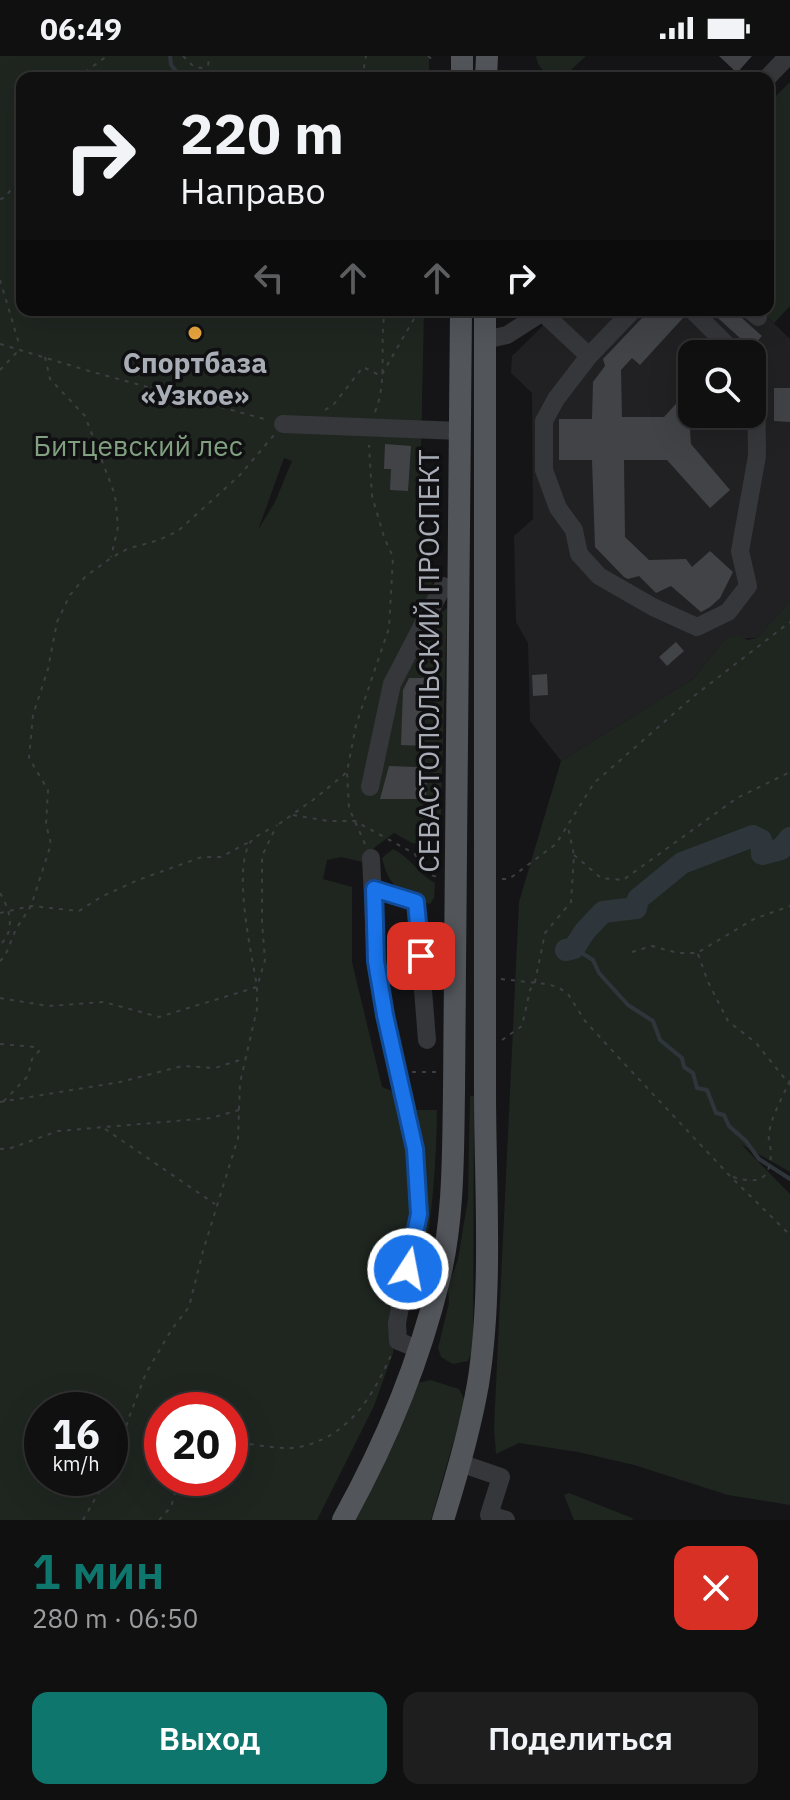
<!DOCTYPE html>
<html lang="ru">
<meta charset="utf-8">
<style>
:root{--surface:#101011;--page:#1e1e1f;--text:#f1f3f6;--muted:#9c9d9f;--line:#303031;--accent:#0f766e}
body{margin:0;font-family:"IBM Plex Sans",sans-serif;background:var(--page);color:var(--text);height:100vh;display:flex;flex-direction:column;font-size:30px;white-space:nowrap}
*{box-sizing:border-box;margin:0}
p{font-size:26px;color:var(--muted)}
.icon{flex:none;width:44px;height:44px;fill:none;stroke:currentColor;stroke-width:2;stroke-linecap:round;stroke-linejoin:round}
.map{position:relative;height:1464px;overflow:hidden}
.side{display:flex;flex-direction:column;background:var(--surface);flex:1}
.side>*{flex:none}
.top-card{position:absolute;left:16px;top:16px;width:758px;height:244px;border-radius:16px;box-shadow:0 8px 32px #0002,0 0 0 2px var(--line);background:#101011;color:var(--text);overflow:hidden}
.tools{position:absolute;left:678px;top:284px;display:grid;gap:16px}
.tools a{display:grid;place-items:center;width:88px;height:88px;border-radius:16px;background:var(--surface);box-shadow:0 8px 32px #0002,0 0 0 2px var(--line);font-size:40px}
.speed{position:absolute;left:24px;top:1336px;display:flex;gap:16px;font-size:40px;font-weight:700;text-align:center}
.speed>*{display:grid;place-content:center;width:104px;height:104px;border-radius:50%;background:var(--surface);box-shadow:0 8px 32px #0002,0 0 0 2px var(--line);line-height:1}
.speed small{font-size:20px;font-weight:400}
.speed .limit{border:12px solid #d22;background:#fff;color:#111}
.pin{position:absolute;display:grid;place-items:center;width:68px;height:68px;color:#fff;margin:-34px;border-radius:16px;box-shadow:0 4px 12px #0006}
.me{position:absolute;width:88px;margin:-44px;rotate:11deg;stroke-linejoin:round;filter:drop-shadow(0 0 6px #0008)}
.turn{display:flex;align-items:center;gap:28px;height:168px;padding:0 32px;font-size:36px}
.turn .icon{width:104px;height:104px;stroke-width:2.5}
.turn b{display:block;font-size:56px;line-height:68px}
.lanes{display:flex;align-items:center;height:76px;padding:0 32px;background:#0003;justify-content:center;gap:40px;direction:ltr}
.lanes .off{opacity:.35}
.round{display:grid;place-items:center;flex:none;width:84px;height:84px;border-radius:16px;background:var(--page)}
.overview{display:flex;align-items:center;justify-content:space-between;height:136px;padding:0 32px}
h1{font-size:48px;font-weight:600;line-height:60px;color:var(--accent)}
.action{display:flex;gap:16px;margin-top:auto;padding:16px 32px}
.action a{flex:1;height:92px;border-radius:16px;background:var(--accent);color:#fff;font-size:32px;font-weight:600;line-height:92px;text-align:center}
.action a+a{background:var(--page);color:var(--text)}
.status{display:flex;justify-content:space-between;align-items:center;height:56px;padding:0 40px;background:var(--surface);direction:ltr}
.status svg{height:22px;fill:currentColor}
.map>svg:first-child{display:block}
.built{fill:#212124;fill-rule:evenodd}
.green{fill:#1f2620;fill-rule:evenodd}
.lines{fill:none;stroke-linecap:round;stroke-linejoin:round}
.stream{stroke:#2e363c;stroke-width:4}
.river{stroke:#2e363c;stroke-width:22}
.building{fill:#424347}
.path{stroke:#3c3e42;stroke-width:2;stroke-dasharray:4 6;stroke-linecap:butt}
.minor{stroke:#36373b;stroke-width:18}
.major{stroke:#52555a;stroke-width:22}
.major-bridge{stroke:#52555a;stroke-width:22}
.route-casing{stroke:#114b97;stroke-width:20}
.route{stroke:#1a73e8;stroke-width:14}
.poi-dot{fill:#e7a53d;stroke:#101012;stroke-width:3}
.labels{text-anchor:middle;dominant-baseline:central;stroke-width:7;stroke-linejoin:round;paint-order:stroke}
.poi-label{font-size:28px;font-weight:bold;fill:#a8adb6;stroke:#101012}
.park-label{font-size:28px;fill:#80a080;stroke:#101012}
.street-label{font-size:28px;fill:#a8adb6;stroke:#101012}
</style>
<div class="status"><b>06:49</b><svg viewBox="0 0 49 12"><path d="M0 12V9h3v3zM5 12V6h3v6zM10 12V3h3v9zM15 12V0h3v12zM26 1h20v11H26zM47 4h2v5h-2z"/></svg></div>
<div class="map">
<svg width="790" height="1464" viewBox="0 0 790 1464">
<rect width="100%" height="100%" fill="#151517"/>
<path class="built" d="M 559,254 L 760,254 L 790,283 L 790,545 L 757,582 L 725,583 L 693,623 L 561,705 L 530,665 L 528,587 L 516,566 L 514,480 L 533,463 L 532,337 L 511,317 L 512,300 ZM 692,298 L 752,298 L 752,358 L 692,358 Z"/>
<path class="green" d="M 0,0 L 429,0 L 429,22 L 22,22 L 22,254 L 424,254 L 420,438 L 424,507 L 421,516 L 435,530 L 436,561 L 447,552 L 440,784 L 430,790 L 412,787 L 394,777 L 375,791 L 363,806 L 341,801 L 327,804 L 323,823 L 352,831 L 352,906 L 382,1031 L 395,1036 L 407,1078 L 414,1160 L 393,1297 L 374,1350 L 317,1464 L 0,1464 ZM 284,402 L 292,405 L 275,446 L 258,474 ZM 42,1354 L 110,1354 L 110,1422 L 42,1422 ZM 162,1354 L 230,1354 L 230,1422 L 162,1422 Z
M 536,0 L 586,0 L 562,22 C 548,18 538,15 536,0 Z
M 790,26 L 790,250 L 774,267 L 760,254 L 768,254 L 768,48 Z
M 790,545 L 790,1116 L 741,1088 L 790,1138 L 790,1449 L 728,1439 L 634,1409 L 578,1396 L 519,1387 L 496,1398 L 494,1372 L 519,846 L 561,705 L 693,623 L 725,583 L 739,579 L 747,584 L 757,582 Z
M 393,793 C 411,802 418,818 435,827 L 434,842 L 430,848 C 402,838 389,832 382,802 Z
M 470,1040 L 474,1040 L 473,1293 L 468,1305 L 453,1308 L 441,1301 L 438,1292 L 449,1247 L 448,1231 L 458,1203 L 468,1143 Z
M 417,1054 L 437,1054 C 436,1120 431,1178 416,1242 L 415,1211 L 423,1098 Z
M 430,1324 L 459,1333 L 465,1345 L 431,1464 L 353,1464 L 414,1328 Z
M 569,1437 L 632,1462 L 633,1464 L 574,1464 L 564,1439 Z"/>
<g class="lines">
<path class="stream" d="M 170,0 L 171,9 L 182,22
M 574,892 L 593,904 L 599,917 L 628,949 L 653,965 L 660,984 L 682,1002 L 684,1011 L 693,1017 L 697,1032 L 707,1034 L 716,1057 L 724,1059 L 729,1070 L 746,1085 L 759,1103 L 790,1123"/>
<path class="river" d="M 566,894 L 574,892 L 585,875 L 603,856 L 636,852 L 638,843 L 682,807 L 753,780 L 761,784 L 762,798 L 781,793 L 790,782"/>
</g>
<path class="building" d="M 719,0 L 752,0 L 737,17 Z
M 645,254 L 680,254 L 683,262 L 640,309 L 632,302 L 621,314 L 622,361 L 664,361 L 692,330 L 692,358 L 706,358 L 690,374 L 691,388 L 730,434 L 710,452 L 667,404 L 624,404 L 625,481 L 649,504 L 686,503 L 692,511 L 710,495 L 733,516 L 720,542 L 710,551 L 701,556 L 671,530 L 656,537 L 639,520 L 628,523 L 624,521 L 595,491 L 592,404 L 559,404 L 559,363 L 592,363 L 593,326 L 605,310 L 603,303 L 642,262 Z
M 709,254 L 733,254 L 762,280 L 751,292 Z
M 774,332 L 790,332 L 790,366 L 774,365 Z
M 385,388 L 411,390 L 408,435 L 390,434 L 391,413 L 384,413 Z
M 676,586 L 684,595 L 667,610 L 659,601 Z
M 547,618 L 548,639 L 533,640 L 532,619 Z
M 409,622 L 425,622 L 423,690 L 401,689 L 403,634 Z
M 389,710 L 417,711 L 417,718 L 427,718 L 426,743 L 380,743 Z"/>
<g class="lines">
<path class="path" d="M 183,0 L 194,11 L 203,12 L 208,9 L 210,0
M 428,0 L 435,6
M 77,22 L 107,0
M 362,22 L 366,0
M 0,143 L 4,142 L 22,121
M 0,224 L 20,291
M 0,288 L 89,315 L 268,364
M 45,301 L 50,323 L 85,360 L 115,439 L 118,471 L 111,501
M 0,314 L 20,293
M 325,354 L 334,348 L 363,311 L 381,320 L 419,254
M 375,356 C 388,325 379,287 385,254
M 293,759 L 328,765 L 355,765 L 415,798 L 425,817 L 440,822
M 279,768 L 317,741 L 347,716
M 365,788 L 349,752 L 347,716 L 356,669 L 389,572 L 393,501 L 384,481 L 372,440 L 369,389
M 574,799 L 601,822 L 623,824 L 737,742 L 790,716
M 502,823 L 509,823 L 556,788 L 594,727 L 694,640 L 790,566
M 0,837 C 10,854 16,874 0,889
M 0,857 L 31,850 L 79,855 L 101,841 L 138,824 L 202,801 L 221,801 L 249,786
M 632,896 L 652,890 L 678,897 L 697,897 L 754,863 L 790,850
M 698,898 L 708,926 L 728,965 L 756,987 L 790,1029
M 0,905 L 5,900 L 16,873 L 31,850 L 51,788 L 46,768 L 48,734 L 29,702 L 33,659 L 48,613 L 57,566 L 70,539 L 86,520 L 111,502 L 127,493 L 159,484 L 178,475 L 240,419 L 274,379
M 501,923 L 546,928 L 558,931 L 568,938 L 585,965 L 619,1002 L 730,1120 L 790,1179
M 0,942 L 48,950 L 104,946 L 159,961 L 257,931 C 252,899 231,809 252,784 C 257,779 267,775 273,771
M 502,984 L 522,970 L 530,934 L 535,926 L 545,877 L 571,846 L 574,799 L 568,771
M 0,988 L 35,991 L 39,995 L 32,1003 L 28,1020 L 0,1049
M 412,1016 L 438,1016
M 0,1046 L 120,1026 L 182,1010 L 215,1012 L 246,1002
M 105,1073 L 215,1148
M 0,1093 L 11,1092 L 58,1075 L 211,1062 L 239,1054
M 733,1121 C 757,1128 770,1126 771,1097 C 771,1091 768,1084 769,1078 C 771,1060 783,1041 790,1024
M 230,1387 C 252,1386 277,1395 299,1391 C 349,1381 373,1340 392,1297
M 110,1417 L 117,1405 L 128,1364 L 146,1317 L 172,1273 L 189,1251 L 203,1195 L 238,1082 L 240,1027 L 257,953 L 257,931 L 265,904 L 262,866 L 262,800 L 277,769
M 83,1464 L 107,1422
M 159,1464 L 171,1451 L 179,1422"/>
<path class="minor" d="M 767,22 L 788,0
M 692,254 L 736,298
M 750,254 L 758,261
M 543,257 L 589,300 L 556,343 L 544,365 L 544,414 L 558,452 L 574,474 L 579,498 L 599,520 L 653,551 L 697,571 L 728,556 L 748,530 L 740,495 L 757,400 L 756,317 L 752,314
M 485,284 L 507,279 L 546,254
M 589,300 L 633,254
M 283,368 L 460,375
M 370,731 L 392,628 L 443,530
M 371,802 L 376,905 L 385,959 L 415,1093 L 419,1158 L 397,1267 L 398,1285 L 418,1293
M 374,833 L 416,846 L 427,984
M 460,1407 L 501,1421 L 489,1459 L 506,1464"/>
<path class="major" d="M 462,22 L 462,0
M 486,22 L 487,0
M 485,254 L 485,794
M 456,794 L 461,254
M 343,1464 C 384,1390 419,1307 439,1224 C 454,1163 453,1097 454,1035
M 443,1464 C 457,1419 470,1374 478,1328 C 493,1235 485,1130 485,1035"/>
<path class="major-bridge" d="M 454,1035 L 456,794
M 485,1035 L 485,794"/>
</g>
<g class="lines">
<defs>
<path id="route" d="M 408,1213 L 419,1158 L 415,1093 L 385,959 L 376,905 L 374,833 L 416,846 L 421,900"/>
</defs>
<use href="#route" class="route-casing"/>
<use href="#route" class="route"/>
</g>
<circle class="poi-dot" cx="195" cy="277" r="8"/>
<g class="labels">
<g class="poi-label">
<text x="195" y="306">Спортбаза<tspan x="195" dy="32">«Узкое»</tspan></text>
</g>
<g class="park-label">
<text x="138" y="389">Битцевский лес</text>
</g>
<g class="street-label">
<text transform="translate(428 605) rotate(-90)">СЕВАСТОПОЛЬСКИЙ ПРОСПЕКТ</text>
</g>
</g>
</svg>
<div class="tools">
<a><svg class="icon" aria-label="search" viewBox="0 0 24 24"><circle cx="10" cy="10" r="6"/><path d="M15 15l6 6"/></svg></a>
</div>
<div class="speed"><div>16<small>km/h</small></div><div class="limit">20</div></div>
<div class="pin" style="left:421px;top:900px;background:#d93025"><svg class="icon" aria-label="arrive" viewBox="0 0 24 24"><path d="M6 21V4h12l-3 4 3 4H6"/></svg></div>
<svg class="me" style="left:408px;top:1213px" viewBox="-20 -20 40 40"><circle r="17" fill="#1a73e8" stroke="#fff" stroke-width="3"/><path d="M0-11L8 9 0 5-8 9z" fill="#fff"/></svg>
<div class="top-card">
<div class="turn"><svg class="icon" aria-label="right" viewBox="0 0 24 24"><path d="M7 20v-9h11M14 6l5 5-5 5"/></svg><div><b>220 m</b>Направо</div></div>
<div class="lanes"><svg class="icon off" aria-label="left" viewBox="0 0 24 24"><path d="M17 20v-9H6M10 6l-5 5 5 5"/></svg><svg class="icon off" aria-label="ahead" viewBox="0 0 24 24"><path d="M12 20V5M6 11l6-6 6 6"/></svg><svg class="icon off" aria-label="ahead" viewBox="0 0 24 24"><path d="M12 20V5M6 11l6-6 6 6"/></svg><svg class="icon" aria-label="right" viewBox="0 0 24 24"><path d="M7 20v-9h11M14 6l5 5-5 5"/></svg></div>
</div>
</div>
<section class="side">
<div class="overview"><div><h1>1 мин</h1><p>280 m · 06:50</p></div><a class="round" style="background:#d93025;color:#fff"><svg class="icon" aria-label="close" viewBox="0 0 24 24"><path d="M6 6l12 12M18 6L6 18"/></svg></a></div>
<div class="action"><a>Выход</a><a>Поделиться</a></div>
</section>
